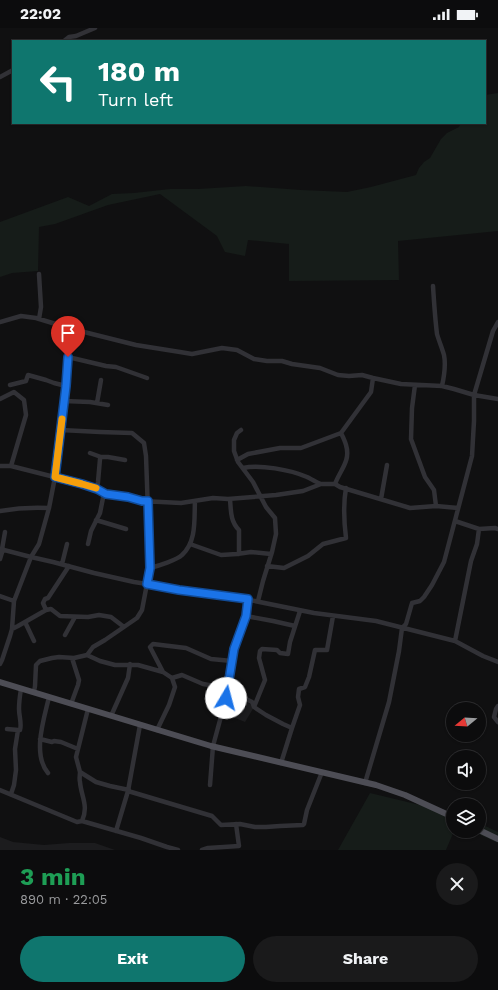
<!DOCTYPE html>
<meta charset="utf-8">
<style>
:root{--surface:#0c0c0d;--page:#1a1a1b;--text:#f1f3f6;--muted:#9a9b9d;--line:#2c2c2e;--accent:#0f766e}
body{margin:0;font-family:"Work Sans",sans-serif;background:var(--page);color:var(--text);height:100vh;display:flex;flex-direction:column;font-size:15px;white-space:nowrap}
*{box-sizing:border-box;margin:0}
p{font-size:13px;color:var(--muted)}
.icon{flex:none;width:22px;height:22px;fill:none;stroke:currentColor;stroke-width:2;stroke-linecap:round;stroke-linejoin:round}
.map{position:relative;height:822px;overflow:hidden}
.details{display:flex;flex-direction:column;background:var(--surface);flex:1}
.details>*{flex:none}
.guide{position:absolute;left:12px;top:12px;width:474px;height:84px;border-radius:0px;box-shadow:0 1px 3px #0004,0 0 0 1px var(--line);background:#0f766e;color:#fff;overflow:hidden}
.needle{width:26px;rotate:252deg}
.buttons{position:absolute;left:446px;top:674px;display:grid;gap:8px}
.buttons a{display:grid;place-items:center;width:40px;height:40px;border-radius:50%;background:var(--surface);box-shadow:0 1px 3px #0004,0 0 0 1px var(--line);font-size:20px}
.pin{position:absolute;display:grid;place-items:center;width:34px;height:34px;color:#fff;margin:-41px -17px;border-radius:50% 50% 50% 0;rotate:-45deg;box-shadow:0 0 4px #0007}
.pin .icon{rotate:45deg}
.me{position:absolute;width:44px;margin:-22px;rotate:8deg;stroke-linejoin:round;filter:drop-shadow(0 0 3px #0008)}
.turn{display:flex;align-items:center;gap:14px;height:84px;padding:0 20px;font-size:18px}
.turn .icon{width:52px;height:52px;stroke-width:2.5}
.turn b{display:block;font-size:28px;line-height:34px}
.round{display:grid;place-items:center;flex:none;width:42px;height:42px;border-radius:21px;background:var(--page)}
.overview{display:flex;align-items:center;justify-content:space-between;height:68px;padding:0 20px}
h1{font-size:24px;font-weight:700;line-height:30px;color:#1e9e55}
.cta{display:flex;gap:8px;margin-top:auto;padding:8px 20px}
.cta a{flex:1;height:46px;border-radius:24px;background:var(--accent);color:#fff;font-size:16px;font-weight:700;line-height:46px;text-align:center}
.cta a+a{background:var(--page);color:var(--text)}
.status{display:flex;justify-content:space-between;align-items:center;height:28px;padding:0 20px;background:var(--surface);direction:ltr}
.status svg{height:11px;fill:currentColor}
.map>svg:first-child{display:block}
.built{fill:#1c1c1e}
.green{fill:#161c19}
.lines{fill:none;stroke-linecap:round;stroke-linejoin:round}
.minor{stroke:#313136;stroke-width:4.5}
.major{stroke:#4d4d55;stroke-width:6}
.route-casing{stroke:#114b97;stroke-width:10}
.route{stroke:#1a73e8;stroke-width:7}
.slow{stroke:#f59e0b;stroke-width:7}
</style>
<div class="status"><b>22:02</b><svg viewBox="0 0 49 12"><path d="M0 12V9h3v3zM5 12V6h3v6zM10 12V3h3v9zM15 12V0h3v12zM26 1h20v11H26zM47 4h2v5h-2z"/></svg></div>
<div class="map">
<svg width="498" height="822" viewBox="0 0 498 822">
<rect width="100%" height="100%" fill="#101011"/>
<path class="built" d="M 229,666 L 244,672 L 254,679 L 245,694 L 223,685 Z
M 0,809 L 13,814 L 44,817 L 69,815 L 95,815 L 115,822 L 0,822 Z"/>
<path class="green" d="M 498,65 L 498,203 L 398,213 L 399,252 L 289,253 L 289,216 L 248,212 L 245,228 L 225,224 L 217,208 L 160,166 L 108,177 L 55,196 L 39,199 L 38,243 L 12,245 L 0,249 L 0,194 L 68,169 L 89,178 L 112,166 L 134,165 L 170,161 L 198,161 L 246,158 L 301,162 L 347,164 L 371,159 L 416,147 L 419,140 L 424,134 L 430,130 L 441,111 L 447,105 L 459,99 L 461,95 L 485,95 L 485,67 Z
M 370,765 L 453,785 L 454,803 L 446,822 L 338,822 Z
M 479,795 L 498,804 L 498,815 L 472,803 L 479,803 Z"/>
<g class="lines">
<path class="minor" d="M 64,13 L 69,9 L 76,8 L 95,0
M 0,49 L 13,42
M 39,246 L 41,279 L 39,291
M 433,258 C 434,274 435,290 437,306 C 439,313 442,320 444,327 C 446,337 444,349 442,358
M 0,294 L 21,288 L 36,290 L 72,301 L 136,317 L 180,324 L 192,326 L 222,320 L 237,322 L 254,331 L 267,333 L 282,333 L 292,336 L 320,340 L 338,347 L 349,348 L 362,347 L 373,350 L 401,356 L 442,358 L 454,361 L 474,367 L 498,371
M 68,329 L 106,338 L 116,339 L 147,350
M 10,357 L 26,353 L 28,347 L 46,352 L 54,355 L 66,358
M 415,357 L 412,380 L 411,411 L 425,449 L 434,462 L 436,478
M 0,371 L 14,364 L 24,372 L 26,387 L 11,438
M 64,373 L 90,374 L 108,377
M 97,375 L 101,352
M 61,402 L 100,404 L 132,405 L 144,415 L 146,428 L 150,540 L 142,582 L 137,590 L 105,612 L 93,619 L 87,627
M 241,402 L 237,405 L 234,412 L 234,423 L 238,434 L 253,454 L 266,479 L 275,490 L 276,506 L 272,524 L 263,553 L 258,573
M 90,425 L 101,429
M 237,432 L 248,426 L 280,420 L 301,420 L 341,405 L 371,364 L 373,350
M 0,438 L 11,438 L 82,456 L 98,461 L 106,466 L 128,469 L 142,473 L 181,475 L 213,470 L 228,471 L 276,467 L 303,463 L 321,456 L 335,456 L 340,459 L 410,480 L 436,478 L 458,480
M 243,440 C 259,436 291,442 307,449 C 311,451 316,454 321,456
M 335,456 C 340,442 351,433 346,417 C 345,413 343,409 341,405
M 97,461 L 98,454 L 100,431 L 101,429 L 108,429 L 125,432
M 230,471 C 231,482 230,493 239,502 L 239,526
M 381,471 L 387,437
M 0,483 C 17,480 31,479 49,480
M 96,492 L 126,501
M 455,493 L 479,501 L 495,500 L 498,501
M 88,516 L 91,503 L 100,485 L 104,465
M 190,516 L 221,527 L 237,526 L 251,524 L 271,526
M 0,521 L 31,529 L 53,534 L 94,545 L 134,554 L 147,556 L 194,565 L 235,569 L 314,585 L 376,593 L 455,613 L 483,628 L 498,634
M 2,521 L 5,504
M 0,531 L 3,521
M 62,536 L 67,516
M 267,538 L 284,540 L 308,528 L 323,516 L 346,510 C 344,494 343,477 346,460
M 150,540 C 158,538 177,532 182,527 C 197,513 194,491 195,473
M 0,568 L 14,573
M 46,582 L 43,575 L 45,571 L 48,570 L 69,538
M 246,588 L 273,593 L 295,598
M 25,594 L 34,613
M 12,601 L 18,598 L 46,582 L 51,581 L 60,588 L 88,589 L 99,587 L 111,589 L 124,599
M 65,607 L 75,589
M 455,613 L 471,533 L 477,516 L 479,501
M 0,636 L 2,632 L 10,608 L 12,601 L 14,573 L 31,529 L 39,516 L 49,480 L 55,449 L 66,358 L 68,329 L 72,301
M 163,644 L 150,619 L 153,616 L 186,620 L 211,631 L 232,633
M 172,650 L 182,647 L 203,656 L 227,660 L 232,664 L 252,674 L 254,679 L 266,687 L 283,696 L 292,700 L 281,735
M 34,664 L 35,658 L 36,637 L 40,633 L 52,630 L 59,629 L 74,630 L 87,627 L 100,633 L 115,637 L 138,637 L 163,644 L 172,650 L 175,659 L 169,677 L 157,702
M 71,676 L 78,657 L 79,652 L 72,630
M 498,678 L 496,681 L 494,689 L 498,694
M 254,679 L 265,652 L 259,630 L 260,623 L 262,621 L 277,622 L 280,625 L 288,626 L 290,614 L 300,583
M 88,681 L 76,729 L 80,744 L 96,754 L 110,758 L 129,762
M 111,688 L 128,650 L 130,636
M 292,700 L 300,677 L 298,669 L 299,661 L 305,659 L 309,649 L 315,622 L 327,622 L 333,588
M 7,701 L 18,702
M 40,711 L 52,714 L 54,713 L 61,714 L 78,721
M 80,744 C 80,747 79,751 80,754 C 81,768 89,778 82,793
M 48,745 C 32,726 44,691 49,669
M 365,755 L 389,674 L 399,623 L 402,600 L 406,596 L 412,575 L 420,573 L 424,569 L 432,557 L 444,534 L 472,428 L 474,393 L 474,367 L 493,303 L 498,294
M 210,757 L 213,718 L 226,670 L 234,621 L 246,588 L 249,571
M 0,762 L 77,794 L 82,793 L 141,810 L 167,819 L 178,822
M 128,763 L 212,788 L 221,797 L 240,796 L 255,799 L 266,799 L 280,798 L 303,797 L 304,796 L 307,782 L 322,744
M 11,766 L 14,757 L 16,742 L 15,721 L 18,702 L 20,702 C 22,696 19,688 19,681 C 19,675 20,667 21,661
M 116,803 L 128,763 L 140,697
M 202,822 L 208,820 L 239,818 L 236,796"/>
<path class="major" d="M 0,654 L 211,718 L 376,757 L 405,767 L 453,789
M 479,802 L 498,811"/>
</g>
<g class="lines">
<defs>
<path id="route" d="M 68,329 L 66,358 L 55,449 L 82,456 L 97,461 L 106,466 L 128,469 L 142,473 L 148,473 L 150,540 L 147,556 L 179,562 L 248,571 L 246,588 L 234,621 L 226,670"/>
</defs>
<use href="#route" class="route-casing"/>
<use href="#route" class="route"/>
<path class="slow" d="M 62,391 L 55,449 L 82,456 L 96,460"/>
</g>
</svg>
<div class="buttons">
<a><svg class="needle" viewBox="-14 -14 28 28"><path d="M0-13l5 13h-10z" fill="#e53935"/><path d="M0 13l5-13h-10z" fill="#9a9b9d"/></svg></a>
<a><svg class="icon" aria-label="sound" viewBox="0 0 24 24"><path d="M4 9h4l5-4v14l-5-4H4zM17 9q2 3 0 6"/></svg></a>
<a><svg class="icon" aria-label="layers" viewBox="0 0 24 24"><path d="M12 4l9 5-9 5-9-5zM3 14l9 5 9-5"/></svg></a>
</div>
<div class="pin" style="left:68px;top:329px;background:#d93025"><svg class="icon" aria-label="arrive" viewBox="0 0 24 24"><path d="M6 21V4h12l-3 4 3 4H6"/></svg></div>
<svg class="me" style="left:226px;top:670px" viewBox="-20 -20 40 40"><circle r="19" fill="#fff"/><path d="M0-13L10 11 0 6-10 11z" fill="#1a73e8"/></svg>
<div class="guide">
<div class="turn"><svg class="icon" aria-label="left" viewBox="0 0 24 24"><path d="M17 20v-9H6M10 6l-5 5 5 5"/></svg><div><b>180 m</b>Turn left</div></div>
</div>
</div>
<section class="details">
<div class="overview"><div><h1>3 min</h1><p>890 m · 22:05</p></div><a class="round"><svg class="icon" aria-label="close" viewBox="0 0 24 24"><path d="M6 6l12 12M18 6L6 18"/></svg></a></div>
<div class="cta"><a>Exit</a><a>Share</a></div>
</section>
